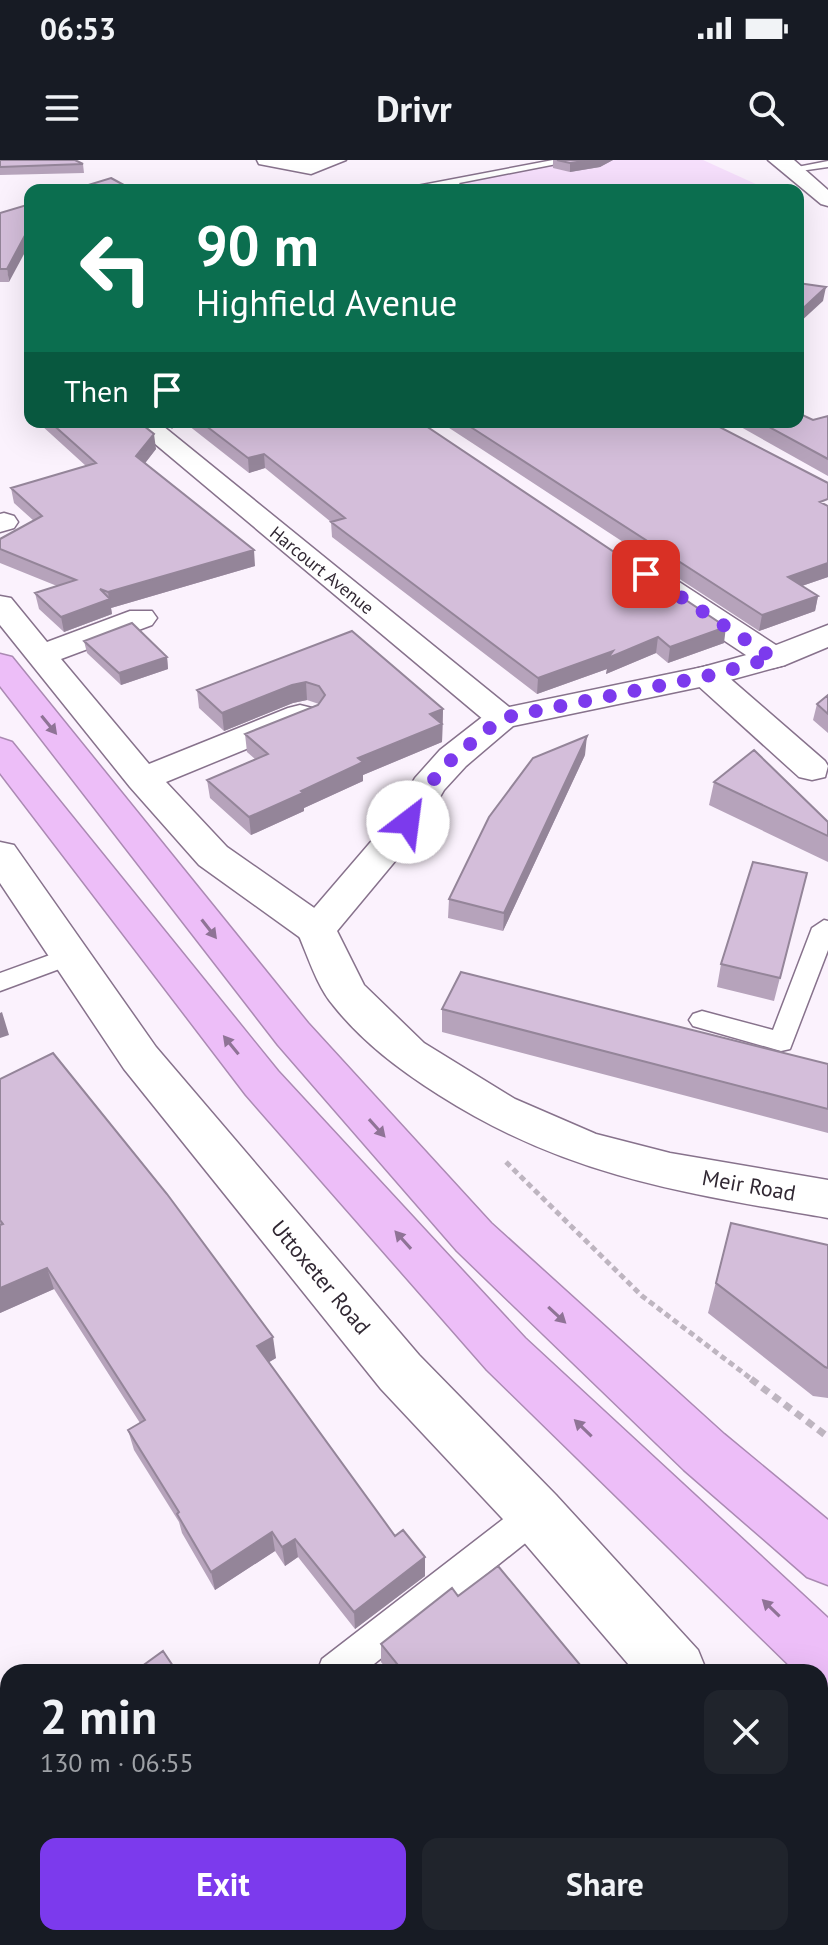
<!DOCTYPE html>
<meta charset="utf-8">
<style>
:root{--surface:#171b24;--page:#20242c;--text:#f1f3f6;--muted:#9ea1a6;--accent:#7c3aed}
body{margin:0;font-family:"PT Sans",sans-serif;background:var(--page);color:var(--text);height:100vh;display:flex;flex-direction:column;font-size:30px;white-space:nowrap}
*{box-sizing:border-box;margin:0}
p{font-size:26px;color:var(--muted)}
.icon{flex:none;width:44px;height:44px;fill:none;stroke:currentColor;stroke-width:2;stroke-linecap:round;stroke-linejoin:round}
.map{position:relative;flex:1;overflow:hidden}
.side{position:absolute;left:0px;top:1504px;width:828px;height:282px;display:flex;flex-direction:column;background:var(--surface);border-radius:24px 24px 0 0;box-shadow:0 8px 32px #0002}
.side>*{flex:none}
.top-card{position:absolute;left:24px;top:24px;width:780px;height:244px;border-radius:16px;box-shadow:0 8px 32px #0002;background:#0b6e4f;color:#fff;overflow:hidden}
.pin{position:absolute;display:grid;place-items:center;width:68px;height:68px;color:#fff;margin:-34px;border-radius:16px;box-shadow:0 4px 12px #0006}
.me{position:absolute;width:88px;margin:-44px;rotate:30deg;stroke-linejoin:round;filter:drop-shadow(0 0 6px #0008)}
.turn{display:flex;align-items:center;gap:28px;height:168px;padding:0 40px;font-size:36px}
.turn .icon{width:104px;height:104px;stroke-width:2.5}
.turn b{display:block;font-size:56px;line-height:68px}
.then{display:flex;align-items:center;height:76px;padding:0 40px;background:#0003;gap:16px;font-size:30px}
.round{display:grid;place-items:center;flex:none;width:84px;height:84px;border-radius:16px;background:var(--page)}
.headline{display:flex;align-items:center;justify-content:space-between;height:136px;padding:0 40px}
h1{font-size:48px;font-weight:800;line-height:60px}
.cta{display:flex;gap:16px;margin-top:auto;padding:16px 40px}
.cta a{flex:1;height:92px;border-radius:16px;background:var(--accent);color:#fff;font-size:32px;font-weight:800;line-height:92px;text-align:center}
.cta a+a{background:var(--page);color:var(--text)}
.status{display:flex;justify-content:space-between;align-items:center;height:56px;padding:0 40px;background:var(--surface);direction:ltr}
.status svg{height:22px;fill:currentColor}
header{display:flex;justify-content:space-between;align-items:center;height:104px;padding:0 40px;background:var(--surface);font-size:36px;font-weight:800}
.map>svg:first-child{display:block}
.built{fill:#f6dffc}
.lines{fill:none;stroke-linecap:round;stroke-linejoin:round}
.lane-casing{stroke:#87728c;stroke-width:3}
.street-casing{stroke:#87728c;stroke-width:3}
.secondary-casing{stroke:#87728c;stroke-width:3}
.highway-casing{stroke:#ab8ab3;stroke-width:3}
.path-far1{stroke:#beb5c0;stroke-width:5;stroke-dasharray:6 4;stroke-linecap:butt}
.path{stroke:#beb5c0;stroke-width:7;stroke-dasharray:8 6;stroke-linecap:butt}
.lane{fill:#fff;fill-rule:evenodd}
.street{fill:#fff;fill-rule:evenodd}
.secondary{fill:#fff;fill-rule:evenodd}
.highway{fill:#edbef8;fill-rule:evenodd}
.wall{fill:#b6a3bb}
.shaded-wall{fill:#948599}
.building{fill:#d4beda;stroke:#948599;stroke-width:2}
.oneway{fill:#8f7396}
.route{stroke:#7c3aed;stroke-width:14;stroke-dasharray:0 25.2}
.labels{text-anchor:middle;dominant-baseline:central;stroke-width:6;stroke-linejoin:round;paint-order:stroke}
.far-street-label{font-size:18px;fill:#312833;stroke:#fff}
.street-label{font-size:22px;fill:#312833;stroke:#fff}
</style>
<div class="status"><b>06:53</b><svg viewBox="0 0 49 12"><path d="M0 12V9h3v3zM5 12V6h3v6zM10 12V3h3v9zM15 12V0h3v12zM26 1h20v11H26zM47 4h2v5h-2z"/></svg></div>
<header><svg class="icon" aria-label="menu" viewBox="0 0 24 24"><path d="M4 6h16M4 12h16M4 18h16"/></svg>Drivr<svg class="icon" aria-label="search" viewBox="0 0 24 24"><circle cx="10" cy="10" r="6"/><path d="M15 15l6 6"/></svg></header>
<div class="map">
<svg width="828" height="1785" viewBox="0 0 828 1785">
<rect width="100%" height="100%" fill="#fbf2fd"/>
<path class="built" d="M 590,0 L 703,0 L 769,30 L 457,30 L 474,18 Z"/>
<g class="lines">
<defs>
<path id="lane" d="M 553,0 L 577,0 L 459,23 L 464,30 L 452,30 L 449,25 L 396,30 Z
M 828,1 L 828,7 L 793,12 L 787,9 Z
M 824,760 L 828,761 L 828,790 L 790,889 L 781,891 L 693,866 L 689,860 L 693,854 L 702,851 L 773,870 L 812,768 Z
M 72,787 L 81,789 L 84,795 L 81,801 L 0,831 L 0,813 Z
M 536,1338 L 548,1343 L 553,1354 L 548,1365 L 364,1512 L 317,1512 L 322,1499 L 524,1343 Z"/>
<path id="street" d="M 257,0 L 346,0 L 311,14 L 259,4 Z
M 129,262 L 158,262 L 514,551 L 519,558 L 514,565 L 502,568 L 490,565 Z
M 4,353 L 14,356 L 18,362 L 14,368 L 0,372 L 0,354 Z
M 662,416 L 673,418 L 785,491 L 789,498 L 785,505 L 773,508 L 761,505 L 651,432 L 647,425 L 651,418 Z
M 0,436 L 11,438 L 47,482 L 130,451 L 152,451 L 157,458 L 152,465 L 61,499 L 149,604 L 288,548 L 300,545 L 312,548 L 317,555 L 312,562 L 166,622 L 227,687 L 330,759 L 336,769 L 330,779 L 316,783 L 302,779 L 199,705 L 130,627 L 0,465 Z
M 707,506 L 719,509 L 825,601 L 828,606 L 825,617 L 812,620 L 799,617 L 695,523 L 690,516 L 695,509 Z
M 0,682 L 14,685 L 156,887 L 419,1195 L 556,1335 L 698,1490 L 707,1512 L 635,1512 L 516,1373 L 381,1229 L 124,909 L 0,723 Z
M 820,1632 L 828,1635 L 828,1707 L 820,1704 Z"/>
<path id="secondary" d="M 768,0 L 794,0 L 828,30 L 828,46 L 821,44 Z
M 828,465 L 828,487 L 785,505 L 719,523 L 513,566 L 466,606 L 444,630 L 421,670 L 337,771 L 364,825 L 424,883 L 515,939 L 596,974 L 670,993 L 828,1020 L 828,1058 C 683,1033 566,1016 439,935 C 400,910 362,882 333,845 C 316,825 307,793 296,769 L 393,656 L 415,618 L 440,590 L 490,551 L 703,507 L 761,491 Z"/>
<path id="highway" d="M 0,494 L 12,497 L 308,863 L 491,1063 L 724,1274 L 828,1360 L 828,1425 L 807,1417 L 684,1310 L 457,1091 L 278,885 L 0,526 Z
M 0,578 L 12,582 L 278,911 L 525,1178 L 828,1458 L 828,1531 L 820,1527 L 820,1512 L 796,1512 L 487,1210 L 246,935 L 0,613 Z"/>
</defs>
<use href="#lane" class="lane-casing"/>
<use href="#street" class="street-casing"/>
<use href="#secondary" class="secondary-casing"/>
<use href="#highway" class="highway-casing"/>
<path class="path-far1" d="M 506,1002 L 642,1136 L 754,1221"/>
<path class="path" d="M 751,1219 L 828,1277"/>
<use href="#lane" class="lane"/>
<use href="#street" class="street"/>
<use href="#secondary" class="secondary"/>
<use href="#highway" class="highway"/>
</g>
<path class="wall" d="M 0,0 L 83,4 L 84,13 L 0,15 Z
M 553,0 L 613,0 L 600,7 L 570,12 L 553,8 Z
M 0,53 L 9,122 L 0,122 Z
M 828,256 L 828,316 L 732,262 L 798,262 L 813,260 Z
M 40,262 L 139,262 L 156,289 L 145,303 L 255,406 L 111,448 L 112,454 L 64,472 L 39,449 L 35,433 L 57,426 L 0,403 L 0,379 L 34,361 L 14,343 L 11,328 L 86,306 L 41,265 Z
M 162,262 L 177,262 L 172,269 Z
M 184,262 L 420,262 L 724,483 L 668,503 L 656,493 L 606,514 L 607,509 L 537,534 L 332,377 L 331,362 L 265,308 L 249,313 Z
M 440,262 L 710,262 L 828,417 L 802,426 L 818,436 L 815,451 L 759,471 Z
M 352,471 L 443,549 L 442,582 L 363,615 L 363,621 L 304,648 L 304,651 L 251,675 L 210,638 L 207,620 L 255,599 L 247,592 L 245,574 L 319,544 L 307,540 L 293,543 L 224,571 L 199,548 L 197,530 Z
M 84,481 L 167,497 L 168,509 L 121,525 L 87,493 Z
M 828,535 L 828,573 L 813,560 L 817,544 Z
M 585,595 L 503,771 L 448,758 L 449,739 Z
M 714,622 L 828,662 L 828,702 L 709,645 Z
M 807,713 L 774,841 L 717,827 L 721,804 Z
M 442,849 L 828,904 L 828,973 L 442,872 Z
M 0,919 L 276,1198 L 269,1202 L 395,1376 L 425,1416 L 355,1469 L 298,1397 L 285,1406 L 275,1391 L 215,1430 L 182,1373 L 179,1362 L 134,1290 L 128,1270 L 140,1263 L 54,1129 L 0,1153 Z
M 731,1063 L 828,1085 L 828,1238 L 813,1236 L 708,1153 Z
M 458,1436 L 586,1512 L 389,1512 L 381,1502 L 381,1484 Z
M 493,1778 L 726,1778 L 725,1780 L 729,1785 L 498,1785 Z"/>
<path class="shaded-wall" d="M 591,0 L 613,0 L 600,7 L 570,12 L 570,3 Z
M 30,66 L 30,83 L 9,122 L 7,109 Z
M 826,127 L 823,141 L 798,164 L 798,153 Z
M 171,262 L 177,262 L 172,269 Z
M 154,274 L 156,289 L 139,311 L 136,296 Z
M 264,294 L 265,308 L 249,313 L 248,298 Z
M 254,390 L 255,406 L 111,448 L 112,454 L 64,472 L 61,457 L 109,439 L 108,432 Z
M 828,403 L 828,417 L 784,432 L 788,417 Z
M 818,436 L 815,451 L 759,471 L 762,455 Z
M 726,467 L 724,483 L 668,503 L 670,487 Z
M 658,477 L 656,493 L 606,514 L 607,509 L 537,534 L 538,518 L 613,491 Z
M 167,497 L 168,509 L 121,525 L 119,513 Z
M 306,522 L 307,540 L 293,543 L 224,571 L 222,553 L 292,525 Z
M 443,549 L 442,582 L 363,615 L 363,621 L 304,648 L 304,651 L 251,675 L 249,657 L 301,631 L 430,554 Z
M 587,576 L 585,595 L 503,771 L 504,753 Z
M 2,852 L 9,875 L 0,878 L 0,853 Z
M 47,1108 L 54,1129 L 0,1153 L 0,1128 Z
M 273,1177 L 276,1198 L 261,1207 L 257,1186 Z
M 272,1372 L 275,1391 L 215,1430 L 211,1412 Z
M 295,1379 L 298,1397 L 285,1406 L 282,1387 Z
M 425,1397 L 425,1416 L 355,1469 L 354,1452 Z
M 0,1683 L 8,1696 L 8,1700 L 0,1687 Z
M 22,1778 L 47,1778 L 39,1785 L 14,1785 Z"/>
<path class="building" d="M 0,0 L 75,0 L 83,4 L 0,7 Z
M 557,0 L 591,0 L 570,3 Z
M 111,18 L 133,30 L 72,30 Z
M 30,44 L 30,66 L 7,109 L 0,109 L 0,53 Z
M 798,123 L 826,127 L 798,153 Z
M 798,253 L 813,260 L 828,256 L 828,299 L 760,262 L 798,262 Z
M 50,262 L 139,262 L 154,274 L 136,296 L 254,390 L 108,432 L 100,429 L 110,439 L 61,457 L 35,433 L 76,420 L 0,389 L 0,379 L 42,356 L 11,328 L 96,303 Z
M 201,262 L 420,262 L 726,467 L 670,487 L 658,477 L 608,498 L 613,491 L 538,518 L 331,362 L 345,358 L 264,294 L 248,298 Z
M 463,262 L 710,262 L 828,323 L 828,339 L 820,342 L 828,346 L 828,403 L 788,417 L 818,436 L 762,455 Z
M 132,463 L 167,497 L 119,513 L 84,481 Z
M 352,471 L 443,549 L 430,554 L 442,564 L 358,598 L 363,602 L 301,631 L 303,633 L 249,657 L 207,620 L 268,594 L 245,574 L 318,545 L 325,535 L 319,526 L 306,522 L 292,525 L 222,553 L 197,530 Z
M 828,535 L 828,554 L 817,544 Z
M 587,576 L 504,753 L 449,739 L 489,657 L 533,598 Z
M 754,590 L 828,662 L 828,676 L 714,622 Z
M 753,702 L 807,713 L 780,818 L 721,804 Z
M 461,812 L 828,904 L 828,949 L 442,849 Z
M 53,893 L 167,1034 L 273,1177 L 257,1186 L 395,1376 L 403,1370 L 425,1397 L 354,1452 L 295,1379 L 282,1387 L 272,1372 L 211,1412 L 177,1354 L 179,1352 L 128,1270 L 145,1260 L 47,1108 L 0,1128 L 0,1065 L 3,1064 L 0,1060 L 0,919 Z
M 731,1063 L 828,1085 L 828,1208 L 825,1207 L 716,1123 Z
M 498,1406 L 586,1512 L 389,1512 L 398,1505 L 381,1484 L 452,1428 L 458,1436 Z
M 163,1491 L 177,1512 L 134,1512 Z
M 0,1687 L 8,1700 L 8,1778 L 22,1778 L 14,1785 L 0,1785 Z
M 504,1778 L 725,1778 L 724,1779 L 729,1785 L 509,1785 Z"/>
<defs><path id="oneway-solid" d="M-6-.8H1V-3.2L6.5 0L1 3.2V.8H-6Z" transform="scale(2)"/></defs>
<g class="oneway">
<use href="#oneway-solid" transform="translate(49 565) rotate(51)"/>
<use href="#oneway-solid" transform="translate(209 769) rotate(52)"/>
<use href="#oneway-solid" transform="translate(231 885) rotate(-129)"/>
<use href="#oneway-solid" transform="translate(377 968) rotate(48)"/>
<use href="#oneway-solid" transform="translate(403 1080) rotate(-132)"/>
<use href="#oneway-solid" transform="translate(557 1155) rotate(43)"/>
<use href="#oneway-solid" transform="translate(583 1268) rotate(-136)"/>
<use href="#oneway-solid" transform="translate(771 1448) rotate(-136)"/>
</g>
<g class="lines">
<path class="route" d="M 408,662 L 428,626 L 453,598 L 502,558 L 707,516 L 773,498 L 646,414"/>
</g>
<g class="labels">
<g class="far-street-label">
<text transform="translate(322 410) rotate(39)">Harcourt Avenue</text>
</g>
<g class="street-label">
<text transform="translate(749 1025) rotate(10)">Meir Road</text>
<text transform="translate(321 1117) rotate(50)">Uttoxeter Road</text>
</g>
</g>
</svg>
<div class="pin" style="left:646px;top:414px;background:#d93025"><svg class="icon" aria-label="arrive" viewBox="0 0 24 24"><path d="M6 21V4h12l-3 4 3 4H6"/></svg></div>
<svg class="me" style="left:408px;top:662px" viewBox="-20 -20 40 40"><circle r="19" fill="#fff"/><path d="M0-13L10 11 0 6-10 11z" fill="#7c3aed"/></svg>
<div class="top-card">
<div class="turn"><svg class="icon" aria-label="left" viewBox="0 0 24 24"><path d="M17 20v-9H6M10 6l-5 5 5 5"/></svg><div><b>90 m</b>Highfield Avenue</div></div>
<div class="then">Then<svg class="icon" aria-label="arrive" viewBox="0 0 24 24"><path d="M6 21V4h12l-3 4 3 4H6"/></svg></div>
</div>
<section class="side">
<div class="headline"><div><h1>2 min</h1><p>130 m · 06:55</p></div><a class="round"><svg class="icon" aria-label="close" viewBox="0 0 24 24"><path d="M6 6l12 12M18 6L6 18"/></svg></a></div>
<div class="cta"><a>Exit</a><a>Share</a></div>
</section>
</div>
